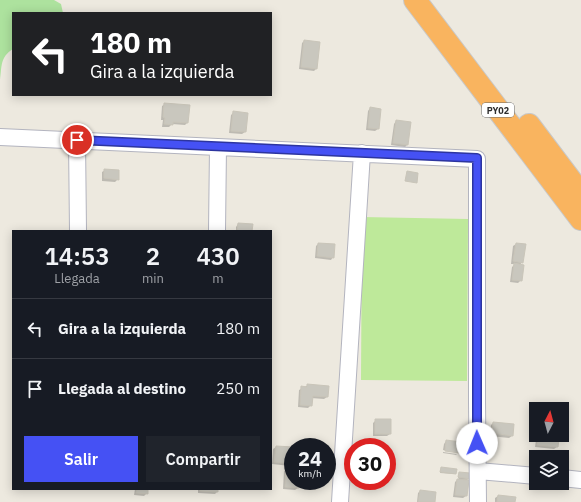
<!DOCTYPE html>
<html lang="es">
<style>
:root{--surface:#171b24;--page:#20242c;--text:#f1f3f6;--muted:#9ea1a6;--line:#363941;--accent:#4551f4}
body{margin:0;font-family:"IBM Plex Sans",sans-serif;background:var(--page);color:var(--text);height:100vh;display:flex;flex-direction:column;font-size:15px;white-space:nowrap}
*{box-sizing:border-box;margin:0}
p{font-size:13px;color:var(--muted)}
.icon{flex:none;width:22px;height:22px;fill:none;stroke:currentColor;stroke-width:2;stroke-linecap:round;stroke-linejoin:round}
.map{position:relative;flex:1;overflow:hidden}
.details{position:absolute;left:12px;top:230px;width:260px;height:260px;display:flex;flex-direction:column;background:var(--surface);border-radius:0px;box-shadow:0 2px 10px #0003}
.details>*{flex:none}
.guide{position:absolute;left:12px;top:12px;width:260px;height:84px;border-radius:0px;box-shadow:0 2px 10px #0003;background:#202124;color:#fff;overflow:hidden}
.needle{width:26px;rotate:6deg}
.controls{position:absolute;left:529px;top:402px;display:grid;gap:8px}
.controls a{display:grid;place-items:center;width:40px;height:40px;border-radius:0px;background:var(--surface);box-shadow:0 2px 10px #0003;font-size:20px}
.speed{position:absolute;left:284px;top:438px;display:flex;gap:8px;font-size:20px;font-weight:700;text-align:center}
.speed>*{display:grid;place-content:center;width:52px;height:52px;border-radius:50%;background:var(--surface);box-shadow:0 2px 10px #0003;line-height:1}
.speed small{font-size:10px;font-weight:400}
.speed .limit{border:6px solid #d22;background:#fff;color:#111}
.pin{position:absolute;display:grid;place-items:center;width:34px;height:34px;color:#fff;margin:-17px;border:2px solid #fff;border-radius:50%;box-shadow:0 1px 4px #0007}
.me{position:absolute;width:44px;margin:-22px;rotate:359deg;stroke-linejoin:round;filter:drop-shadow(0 0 3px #0008)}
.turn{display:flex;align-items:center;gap:14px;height:84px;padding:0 12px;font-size:18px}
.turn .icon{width:52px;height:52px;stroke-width:2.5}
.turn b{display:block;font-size:28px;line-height:34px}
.eta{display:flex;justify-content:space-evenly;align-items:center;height:68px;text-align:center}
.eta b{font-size:24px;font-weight:600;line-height:28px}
.cta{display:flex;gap:8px;margin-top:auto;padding:8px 12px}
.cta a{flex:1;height:46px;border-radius:0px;background:var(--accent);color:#fff;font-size:16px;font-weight:600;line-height:46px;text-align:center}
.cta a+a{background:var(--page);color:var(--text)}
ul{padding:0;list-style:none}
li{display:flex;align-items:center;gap:12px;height:60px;padding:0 12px;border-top:1px solid var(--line)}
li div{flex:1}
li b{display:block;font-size:15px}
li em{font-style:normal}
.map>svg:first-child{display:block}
.green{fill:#ade29e}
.pitch{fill:#bee99a}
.shadow{fill:#0003}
.building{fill:#c9c7be;stroke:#c9c5b9}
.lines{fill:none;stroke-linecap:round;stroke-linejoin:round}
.minor-casing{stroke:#b3b4bf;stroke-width:18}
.highway-casing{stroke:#c8c8c8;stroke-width:24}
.minor{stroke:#fff;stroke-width:16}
.highway{stroke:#f9b45f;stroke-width:22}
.route-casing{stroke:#2d359f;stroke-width:10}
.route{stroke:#4551f4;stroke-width:7}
.labels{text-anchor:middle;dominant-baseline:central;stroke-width:4;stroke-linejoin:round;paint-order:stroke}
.shield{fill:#fff;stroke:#6b6b6b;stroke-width:1}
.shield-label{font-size:9px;font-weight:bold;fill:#2c2c2c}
</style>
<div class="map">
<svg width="581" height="502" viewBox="0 0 581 502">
<rect width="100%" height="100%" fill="#ede9df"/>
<path class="green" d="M 0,0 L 54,0 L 61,4 L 63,13 L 13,13 L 13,49 C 0,57 2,66 0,80 Z"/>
<path class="pitch" d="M 362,217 L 468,219 L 467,381 L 361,380 Z"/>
<path class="shadow" d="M 304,41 L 316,69 L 314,71 L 299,69 L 302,43 Z
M 165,104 L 189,106 L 187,123 L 185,125 L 172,124 L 169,127 L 162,127 L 163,120 L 161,120 L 162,106 Z
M 370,108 L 378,129 L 375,131 L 366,130 L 368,111 Z
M 234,112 L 245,132 L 242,134 L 229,133 L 231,115 Z
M 396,121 L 408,144 L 405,147 L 391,145 L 394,124 Z
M 105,170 L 118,179 L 115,182 L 102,181 L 102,172 Z
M 238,224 L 251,231 L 236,231 L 236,227 Z
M 318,244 L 333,257 L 331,260 L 315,258 L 316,246 Z
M 516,244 L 522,262 L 520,265 L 521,280 L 518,283 L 510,282 L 512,267 L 515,264 L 511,264 L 513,246 Z
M 308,385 L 327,397 L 324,399 L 311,398 L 311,405 L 308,408 L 298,407 L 299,390 Z
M 376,420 L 390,434 L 387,436 L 373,436 L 373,423 Z
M 493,423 L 512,436 L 509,438 L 490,436 L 491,425 Z
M 543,435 L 554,435 L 553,436 Z
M 539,437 L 557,447 L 554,449 L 535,447 L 536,440 Z
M 303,441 L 322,447 L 300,447 L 301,443 Z
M 446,441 L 460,443 L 458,453 L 443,450 L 444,444 Z
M 276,447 L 293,448 L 293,463 L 290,466 L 272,464 L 273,449 Z
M 443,452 L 457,454 L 456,455 L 443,453 Z
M 441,468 L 455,473 L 454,474 L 440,473 Z
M 287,469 L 293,469 L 293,481 L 298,481 L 298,488 L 295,490 L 283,489 L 284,471 Z
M 459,473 L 469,478 L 466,481 L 466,496 L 463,498 L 453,497 L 455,482 L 459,478 L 458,478 Z
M 135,489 L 147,489 L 147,493 L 144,496 L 134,495 Z
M 198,489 L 217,489 L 217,492 L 215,494 L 198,493 Z
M 420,491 L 434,502 L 417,502 L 418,493 Z
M 498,496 L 514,502 L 495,502 L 495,498 Z"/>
<path class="building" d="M 304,40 L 320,42 L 317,69 L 301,67 Z
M 164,103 L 190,105 L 188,123 L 173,122 L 173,125 L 164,124 L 165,118 L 163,117 Z
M 370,107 L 381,109 L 379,129 L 368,128 Z
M 233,111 L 248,113 L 246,132 L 231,131 Z
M 396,120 L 411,122 L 408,145 L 393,143 Z
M 104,169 L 119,170 L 119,180 L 104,178 Z
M 407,171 L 418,173 L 417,183 L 405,181 Z
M 238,223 L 253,224 L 252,231 L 237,231 Z
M 318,243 L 335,244 L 334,258 L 317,256 Z
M 516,243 L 526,244 L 523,263 L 513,261 Z
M 514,263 L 524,265 L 522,281 L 512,280 Z
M 307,384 L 329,386 L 328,397 L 313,396 L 312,406 L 300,405 L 301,386 L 307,387 Z
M 375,419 L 391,419 L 391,434 L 375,434 Z
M 493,422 L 514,424 L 513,436 L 492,433 Z
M 538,436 L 559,439 L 558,447 L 537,445 Z
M 303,440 L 323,442 L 323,447 L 302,447 Z
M 446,440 L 461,442 L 459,453 L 445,451 Z
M 276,446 L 293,447 L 293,464 L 274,462 Z
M 387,459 L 395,460 L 394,466 L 387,465 Z
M 441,467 L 457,469 L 456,474 L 440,472 Z
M 286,468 L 293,468 L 293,481 L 299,481 L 299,488 L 285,487 Z
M 459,472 L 470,473 L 470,479 L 458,477 Z
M 457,479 L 469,480 L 467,496 L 455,495 Z
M 137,489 L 148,489 L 148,494 L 136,493 Z
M 200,489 L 218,489 L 218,492 L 200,491 Z
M 420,490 L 436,492 L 435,502 L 418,502 Z
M 498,495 L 516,497 L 515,502 L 497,502 Z"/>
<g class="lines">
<defs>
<path id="minor" d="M 0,137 L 477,159 L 477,402 L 478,502
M 77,140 L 78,231
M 217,231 L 218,147
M 478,471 L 536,476
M 562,478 L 581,480
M 340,502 L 362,153"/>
<path id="highway" d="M 415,0 L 581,219
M 529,125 L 581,194"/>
</defs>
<use href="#minor" class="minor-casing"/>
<use href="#highway" class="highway-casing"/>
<use href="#minor" class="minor"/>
<use href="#highway" class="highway"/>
</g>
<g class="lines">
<defs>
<path id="route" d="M 77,140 L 477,158 L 477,443"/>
</defs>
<use href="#route" class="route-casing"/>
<use href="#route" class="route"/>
</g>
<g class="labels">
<rect class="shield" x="482" y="103" width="32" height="14" rx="3"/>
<g class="shield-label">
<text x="498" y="110">PY02</text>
</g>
</g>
</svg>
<div class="controls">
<a><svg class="needle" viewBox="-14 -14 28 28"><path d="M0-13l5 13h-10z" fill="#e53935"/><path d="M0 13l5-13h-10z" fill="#9ea1a6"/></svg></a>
<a><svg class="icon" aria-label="layers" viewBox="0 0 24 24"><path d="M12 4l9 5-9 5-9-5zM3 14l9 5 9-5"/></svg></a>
</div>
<div class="speed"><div>24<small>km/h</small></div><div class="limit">30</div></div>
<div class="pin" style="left:77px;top:140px;background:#d93025"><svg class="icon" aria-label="arrive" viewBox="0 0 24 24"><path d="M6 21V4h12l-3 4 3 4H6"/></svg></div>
<svg class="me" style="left:477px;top:443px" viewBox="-20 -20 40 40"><circle r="19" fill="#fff"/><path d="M0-13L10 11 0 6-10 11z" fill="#4551f4"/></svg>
<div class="guide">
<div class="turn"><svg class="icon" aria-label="left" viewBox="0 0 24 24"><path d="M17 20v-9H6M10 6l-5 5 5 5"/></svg><div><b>180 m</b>Gira a la izquierda</div></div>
</div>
<section class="details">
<div class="eta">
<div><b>14:53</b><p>Llegada</p></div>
<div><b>2</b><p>min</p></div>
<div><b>430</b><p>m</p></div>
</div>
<ul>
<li><svg class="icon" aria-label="left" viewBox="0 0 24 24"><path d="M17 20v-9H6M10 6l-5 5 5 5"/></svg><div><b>Gira a la izquierda</b></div><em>180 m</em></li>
<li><svg class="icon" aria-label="arrive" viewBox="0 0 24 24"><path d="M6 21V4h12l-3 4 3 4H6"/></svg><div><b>Llegada al destino</b></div><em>250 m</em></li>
</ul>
<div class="cta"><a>Salir</a><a>Compartir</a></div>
</section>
</div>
